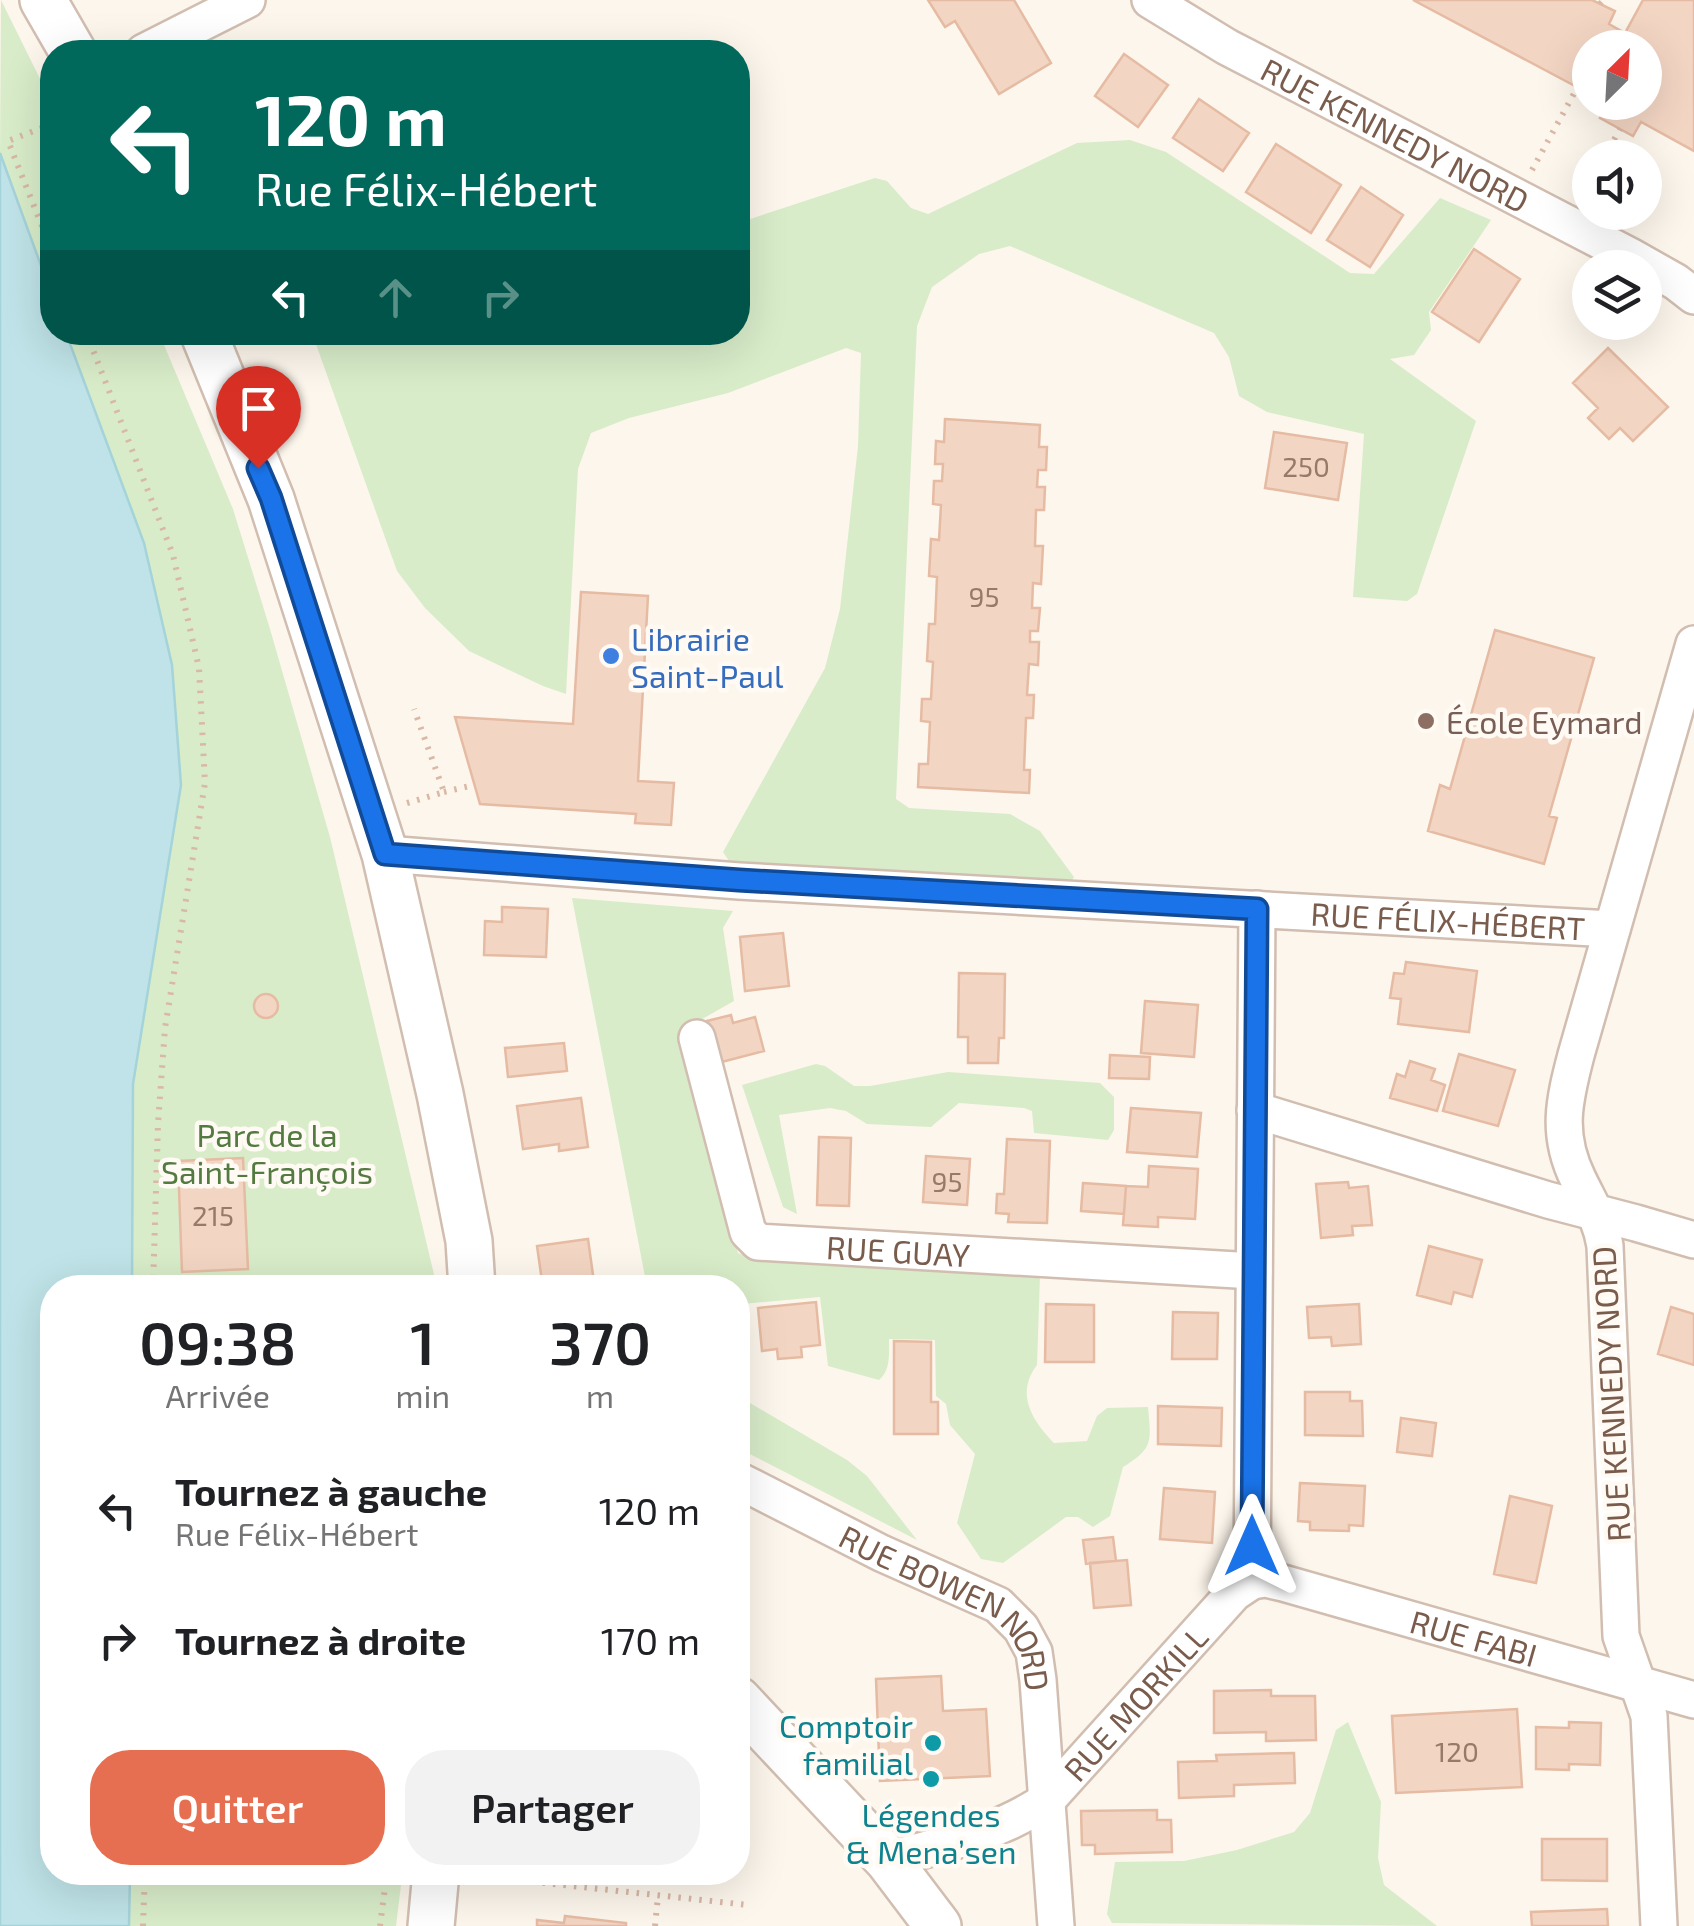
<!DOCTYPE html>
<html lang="fr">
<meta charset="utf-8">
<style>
:root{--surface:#fff;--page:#f2f2f2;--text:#202124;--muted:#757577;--accent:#e76f51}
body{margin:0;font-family:"Exo 2",sans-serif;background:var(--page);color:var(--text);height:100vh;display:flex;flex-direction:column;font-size:38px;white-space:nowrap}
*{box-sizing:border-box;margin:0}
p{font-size:32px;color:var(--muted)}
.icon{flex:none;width:55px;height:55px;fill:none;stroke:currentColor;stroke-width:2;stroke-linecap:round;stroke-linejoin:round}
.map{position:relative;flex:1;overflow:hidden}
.panel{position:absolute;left:40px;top:1275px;width:710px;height:610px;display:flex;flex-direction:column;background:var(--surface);border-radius:40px;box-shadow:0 10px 40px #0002}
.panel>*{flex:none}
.guide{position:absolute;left:40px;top:40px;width:710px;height:305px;border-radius:40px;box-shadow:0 10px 40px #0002;background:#00695c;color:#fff;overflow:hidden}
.needle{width:65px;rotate:24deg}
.fabs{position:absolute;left:1572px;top:30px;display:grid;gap:20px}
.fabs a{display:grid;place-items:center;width:90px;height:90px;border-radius:50%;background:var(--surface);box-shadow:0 10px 40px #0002;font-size:50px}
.pin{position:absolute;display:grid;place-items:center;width:85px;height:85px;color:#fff;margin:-102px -42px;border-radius:50% 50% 50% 0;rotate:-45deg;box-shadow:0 0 10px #0007}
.pin .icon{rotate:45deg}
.me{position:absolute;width:110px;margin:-55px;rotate:0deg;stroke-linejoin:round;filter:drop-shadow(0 0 8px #0008)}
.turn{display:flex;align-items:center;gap:35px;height:210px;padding:0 50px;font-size:45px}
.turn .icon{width:130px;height:130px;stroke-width:2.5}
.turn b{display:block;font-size:70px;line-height:85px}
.lanes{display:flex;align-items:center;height:95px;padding:0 50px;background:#0003;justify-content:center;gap:50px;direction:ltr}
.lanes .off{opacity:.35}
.eta{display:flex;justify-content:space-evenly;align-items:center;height:170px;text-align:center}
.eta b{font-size:60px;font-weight:600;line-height:70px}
.cta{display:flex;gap:20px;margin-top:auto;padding:20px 50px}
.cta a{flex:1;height:115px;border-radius:40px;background:var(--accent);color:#fff;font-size:40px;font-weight:600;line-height:115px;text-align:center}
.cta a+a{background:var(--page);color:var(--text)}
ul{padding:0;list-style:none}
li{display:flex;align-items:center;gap:30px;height:130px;padding:0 50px}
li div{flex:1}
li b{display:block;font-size:38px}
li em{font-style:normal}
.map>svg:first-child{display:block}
.green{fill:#d8ecc9}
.water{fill:#bfe3e8;stroke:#a5d3da;stroke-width:2.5}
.building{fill:#f3d5c3;stroke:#e6bba3;stroke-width:2.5}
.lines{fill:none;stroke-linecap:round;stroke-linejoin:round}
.minor-casing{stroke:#d1beb0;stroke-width:40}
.tertiary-casing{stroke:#d1beb0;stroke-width:50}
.path{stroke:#d9b8a5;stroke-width:6;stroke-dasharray:2.5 8;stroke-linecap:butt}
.minor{stroke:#fff;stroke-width:35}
.tertiary{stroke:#fff;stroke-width:45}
.route-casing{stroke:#114b97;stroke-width:25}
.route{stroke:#1a73e8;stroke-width:18}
.shop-dot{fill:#3f7fe0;stroke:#fffaf3;stroke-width:4}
.education-dot{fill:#8d6e63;stroke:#fffaf3;stroke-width:4}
.culture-dot{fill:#0f9aa8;stroke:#fffaf3;stroke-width:4}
.labels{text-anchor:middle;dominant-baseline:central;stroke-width:9;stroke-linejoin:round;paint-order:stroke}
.number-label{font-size:28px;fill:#987a6a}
.street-label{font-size:32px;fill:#7a5c4d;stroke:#fffaf3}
.shop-label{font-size:32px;fill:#366cbe;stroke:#fffaf3;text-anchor:start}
.education-label{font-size:32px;fill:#785e54;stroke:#fffaf3;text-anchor:start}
.park-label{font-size:32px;fill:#537a41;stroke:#fffaf3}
.culture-label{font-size:32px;fill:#0d838f;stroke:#fffaf3;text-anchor:end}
</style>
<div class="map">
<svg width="1694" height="1926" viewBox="0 0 1694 1926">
<rect width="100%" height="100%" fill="#fdf6ec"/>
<path class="green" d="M 1,0 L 52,103 L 52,296 L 0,153 Z
M 1130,140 L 1166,152 L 1350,273 L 1374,274 L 1440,198 L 1491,220 L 1429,312 L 1431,330 L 1414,355 L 1390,359 L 1476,421 L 1417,594 L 1407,601 L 1353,597 L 1364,434 L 1267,412 L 1239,396 L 1229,357 L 1214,333 L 1010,246 L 979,254 L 932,287 L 917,326 L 896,799 L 909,808 L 1010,814 L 1040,831 L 1074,877 L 1070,884 L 729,861 L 723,852 L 825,668 L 840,609 L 858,446 L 861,353 L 846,348 L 728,393 L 629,418 L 591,433 L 578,469 L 566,694 L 543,686 L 469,651 L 425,608 L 397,571 L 312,333 L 738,332 L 738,223 L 875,178 L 887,181 L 911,208 L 928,214 L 1077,143 Z
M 66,333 L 159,333 L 233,509 L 270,629 L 330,837 L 437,1287 L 132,1287 L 133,1084 L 181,785 L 144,543 Z
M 572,898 L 733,911 L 723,928 L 734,1001 L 681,1031 L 738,1253 L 756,1259 L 1040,1275 L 1037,1365 C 1015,1394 1032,1420 1054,1443 L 1087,1441 L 1097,1416 L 1107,1408 L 1148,1407 C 1151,1441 1154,1448 1123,1467 L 1110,1516 L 1093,1527 L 1078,1517 L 1066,1517 L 1003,1563 L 981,1559 L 957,1523 L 975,1454 L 950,1425 L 946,1404 L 936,1396 L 935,1340 L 889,1339 C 889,1353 891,1370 879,1380 L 828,1366 L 820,1297 L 742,1304 L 738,1308 L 738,1288 L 647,1287 Z
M 816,1064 L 825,1066 L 854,1086 L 870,1086 L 948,1072 L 1100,1083 L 1114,1097 L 1114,1130 L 1108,1140 L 1034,1133 L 1032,1111 L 1024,1108 L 959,1103 L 931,1127 L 867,1124 L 846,1111 L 830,1108 L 779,1115 L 797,1214 L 783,1207 L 742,1085 Z
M 738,1396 L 847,1460 L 867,1476 L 917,1540 L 738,1448 Z
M 1348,1722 L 1381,1802 L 1378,1858 L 1384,1885 L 1437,1926 L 1112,1923 L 1107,1914 L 1115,1862 L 1184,1861 L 1237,1850 L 1294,1832 L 1310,1813 L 1336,1730 Z
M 392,1872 L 401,1885 L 396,1926 L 129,1926 L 130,1873 Z"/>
<path class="water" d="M 0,153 L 52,296 L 52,332 L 66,333 L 144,543 L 172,665 L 181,785 L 133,1084 L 132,1287 L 52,1288 L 52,1872 L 130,1873 L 129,1926 L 0,1926 Z"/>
<path class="building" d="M 928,0 L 1014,0 L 1051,63 L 999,94 L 955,21 L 945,27 Z
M 1413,0 L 1592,0 L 1615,11 L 1609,24 L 1625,33 L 1643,0 L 1694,0 L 1694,151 L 1641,122 L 1633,136 L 1600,118 L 1608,104 L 1605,102 L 1645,102 L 1645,48 L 1590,48 L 1590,94 Z
M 1124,54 L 1168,85 L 1138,127 L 1095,96 Z
M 1199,99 L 1249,133 L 1223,171 L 1173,138 Z
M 1276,144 L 1341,185 L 1311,233 L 1246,192 Z
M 1361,187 L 1403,215 L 1370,267 L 1327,240 Z
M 1474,249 L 1520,279 L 1479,342 L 1432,312 Z
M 1608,348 L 1668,407 L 1633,441 L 1620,428 L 1609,439 L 1588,418 L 1598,408 L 1573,383 Z
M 945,419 L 1040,425 L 1039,447 L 1047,447 L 1046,470 L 1038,470 L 1037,487 L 1045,487 L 1044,510 L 1036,510 L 1035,546 L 1043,546 L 1041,584 L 1033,583 L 1032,608 L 1040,608 L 1038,631 L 1030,631 L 1030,642 L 1039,642 L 1038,665 L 1029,664 L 1027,695 L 1034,695 L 1033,718 L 1026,718 L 1024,770 L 1030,770 L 1029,793 L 918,787 L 919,764 L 928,764 L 930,722 L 921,721 L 922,699 L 931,699 L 933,662 L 927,661 L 929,624 L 935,624 L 937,577 L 929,576 L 931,539 L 939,540 L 941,505 L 933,504 L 934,481 L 942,481 L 943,464 L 935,464 L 936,441 L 944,442 Z
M 1274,432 L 1347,443 L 1338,500 L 1265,488 Z
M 581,592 L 648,596 L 638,781 L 674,783 L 671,825 L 635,823 L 636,814 L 480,804 L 455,717 L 573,724 Z
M 1495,630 L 1594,658 L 1549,816 L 1557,818 L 1544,864 L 1428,831 L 1440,785 L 1450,789 Z
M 502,907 L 548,909 L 546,957 L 484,955 L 485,921 L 502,922 Z
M 783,933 L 789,986 L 745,991 L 740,937 Z
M 1406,962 L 1477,971 L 1469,1032 L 1398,1024 L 1401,999 L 1390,998 L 1394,973 L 1404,974 Z
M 959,973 L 1005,974 L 1004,1038 L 999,1038 L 998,1063 L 968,1063 L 968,1037 L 958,1037 Z
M254 1006a12 12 0 1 1 24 0a12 12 0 1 1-24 0Z
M 1145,1001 L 1198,1005 L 1194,1057 L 1141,1053 Z
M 731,1015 L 733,1023 L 755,1017 L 764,1051 L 718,1063 L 707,1021 Z
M 564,1043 L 567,1071 L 508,1077 L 505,1048 Z
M 1459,1054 L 1515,1070 L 1498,1126 L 1443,1111 Z
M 1110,1055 L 1150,1057 L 1149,1079 L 1109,1078 Z
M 1410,1061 L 1435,1069 L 1431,1080 L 1445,1085 L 1437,1111 L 1390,1098 L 1397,1074 L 1405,1077 Z
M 581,1098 L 588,1147 L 559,1151 L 559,1144 L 523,1149 L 517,1106 Z
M 1131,1108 L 1201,1113 L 1197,1157 L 1127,1152 Z
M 819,1137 L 851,1138 L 849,1206 L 817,1205 Z
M 1007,1139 L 1050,1141 L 1047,1223 L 1008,1222 L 1009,1214 L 996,1213 L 997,1194 L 1004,1194 Z
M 926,1156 L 970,1159 L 967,1205 L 923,1202 Z
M 243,1158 L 248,1269 L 182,1272 L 178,1161 Z
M 1149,1166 L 1198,1169 L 1195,1219 L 1158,1217 L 1158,1227 L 1123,1225 L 1126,1186 L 1148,1187 Z
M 1348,1182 L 1349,1188 L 1368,1186 L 1372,1225 L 1352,1226 L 1353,1235 L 1321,1238 L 1316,1184 Z
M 1083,1183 L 1126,1186 L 1124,1214 L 1081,1211 Z
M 588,1239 L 594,1282 L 543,1288 L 537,1246 Z
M 1429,1246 L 1482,1260 L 1472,1297 L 1454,1292 L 1451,1304 L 1417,1295 Z
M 816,1302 L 820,1345 L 801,1347 L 802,1357 L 778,1359 L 777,1349 L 762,1351 L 758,1308 Z
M 1046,1304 L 1094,1305 L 1094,1362 L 1045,1362 Z
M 1359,1304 L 1361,1344 L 1332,1346 L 1331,1337 L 1309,1338 L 1307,1307 Z
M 1671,1307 L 1694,1314 L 1694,1365 L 1658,1354 Z
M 1173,1312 L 1218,1313 L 1217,1359 L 1172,1359 Z
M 894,1341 L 931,1342 L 931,1402 L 938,1402 L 938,1434 L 894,1434 Z
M 1305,1392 L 1350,1392 L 1350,1401 L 1362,1401 L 1363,1436 L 1305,1435 Z
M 1158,1406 L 1222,1408 L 1221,1446 L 1158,1444 Z
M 1401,1418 L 1436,1423 L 1432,1456 L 1397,1452 Z
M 1300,1483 L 1365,1486 L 1363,1526 L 1349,1525 L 1349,1531 L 1310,1530 L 1310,1522 L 1298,1521 Z
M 1164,1488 L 1215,1492 L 1212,1543 L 1160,1539 Z
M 1510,1496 L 1552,1506 L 1536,1583 L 1494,1574 Z
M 1113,1537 L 1116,1561 L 1086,1564 L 1083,1540 Z
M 1127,1560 L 1131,1605 L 1094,1608 L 1090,1563 Z
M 941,1676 L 943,1711 L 986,1709 L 990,1776 L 880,1781 L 876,1679 Z
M 1271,1690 L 1271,1696 L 1315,1696 L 1316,1740 L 1266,1741 L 1266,1732 L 1214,1733 L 1214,1691 Z
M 1517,1709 L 1522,1787 L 1396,1793 L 1392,1716 Z
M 1569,1722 L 1601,1723 L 1600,1765 L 1569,1764 L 1569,1770 L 1536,1769 L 1536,1727 L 1569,1728 Z
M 1294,1753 L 1295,1783 L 1234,1785 L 1234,1796 L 1179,1798 L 1178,1762 L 1217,1761 L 1216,1755 Z
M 1157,1810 L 1157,1820 L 1171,1820 L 1172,1852 L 1095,1854 L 1095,1845 L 1082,1845 L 1081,1811 Z
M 1542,1839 L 1607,1839 L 1607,1881 L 1542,1880 Z
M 1607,1909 L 1608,1926 L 1532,1926 L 1531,1912 Z
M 565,1916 L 626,1923 L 626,1926 L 537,1926 L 537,1920 L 564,1923 Z"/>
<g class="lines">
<defs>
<g id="minor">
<path id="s1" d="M 1150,0 L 1227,47 L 1630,256 L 1676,282 L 1694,296"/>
<path d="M 144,52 L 247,0"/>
<path id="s2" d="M 385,854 L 739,881 L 1612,929"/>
<path id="s3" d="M 697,1038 L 748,1232 L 758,1242 L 1254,1271"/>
<path d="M 1255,1110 L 1548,1200 L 1636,1223 L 1694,1240"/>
<path id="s4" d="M 738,1480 L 881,1553 L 998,1605 L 1021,1628 L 1034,1652 L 1038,1680 L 1056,1926"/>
<path id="s5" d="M 1252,1581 L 1266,1579 L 1283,1583 L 1694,1700"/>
<path id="s6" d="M 888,1860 C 942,1844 1002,1833 1048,1799 L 1234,1593 L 1252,1581 L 1257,909"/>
<path d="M 1659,1926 L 1649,1716 L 1621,1636 L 1605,1246 C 1601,1220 1589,1202 1578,1179 C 1556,1134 1564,1101 1576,1055 L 1694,644"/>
</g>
<path id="tertiary" d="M 43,0 L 73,52
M 203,332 L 271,499 L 385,854 L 440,1094 L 469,1241 L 472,1288
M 738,1700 L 888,1860 L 938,1926
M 431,1926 L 436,1872"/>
</defs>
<use href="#minor" class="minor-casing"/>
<use href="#tertiary" class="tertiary-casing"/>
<path class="path" d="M 1600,4 L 1604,0
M 52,124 L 8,141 L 52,251
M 1604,158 L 1620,129
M 1532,170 L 1577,88
M 86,332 L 173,555 L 199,668 L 205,783 L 165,1028 L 158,1124 L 153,1288
M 444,792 L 474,785
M 407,803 L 444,792 L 414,709
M 480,1876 L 748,1905
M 143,1926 L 145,1872
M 380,1926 L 387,1872
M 655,1926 L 658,1896"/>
<use href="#minor" class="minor"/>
<use href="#tertiary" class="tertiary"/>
</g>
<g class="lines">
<defs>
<path id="route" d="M 258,468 L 271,498 L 385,854 L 739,880 L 1257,909 L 1252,1546"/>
</defs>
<use href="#route" class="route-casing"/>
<use href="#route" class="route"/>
</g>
<circle class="shop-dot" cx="611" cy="656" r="10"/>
<circle class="education-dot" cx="1426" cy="721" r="10"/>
<g class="culture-dot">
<circle cx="933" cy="1743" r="10"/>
<circle cx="931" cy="1779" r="10"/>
</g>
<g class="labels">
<g class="number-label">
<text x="1306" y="466">250</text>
<text x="984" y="596">95</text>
<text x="947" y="1181">95</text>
<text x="213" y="1215">215</text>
<text x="1457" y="1751">120</text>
</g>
<g class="street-label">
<text stroke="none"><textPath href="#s1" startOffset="280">RUE KENNEDY NORD</textPath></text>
<text stroke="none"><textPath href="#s2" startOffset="1065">RUE FÉLIX-HÉBERT</textPath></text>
<text stroke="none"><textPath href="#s3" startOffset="355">RUE GUAY</textPath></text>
<text transform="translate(1610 1394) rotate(-93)">RUE KENNEDY NORD</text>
<text stroke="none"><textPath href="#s4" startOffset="252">RUE BOWEN NORD</textPath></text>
<text stroke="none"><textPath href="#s5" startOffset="230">RUE FABI</textPath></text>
<text stroke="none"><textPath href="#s6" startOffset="302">RUE MORKILL</textPath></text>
</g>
<g class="shop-label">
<text x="631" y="638">Librairie<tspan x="631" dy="37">Saint-Paul</tspan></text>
</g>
<g class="education-label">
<text x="1446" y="721">École Eymard</text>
</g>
<g class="park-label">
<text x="267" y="1134">Parc de la<tspan x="267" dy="37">Saint-François</tspan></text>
</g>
<g class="culture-label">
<text x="913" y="1725">Comptoir<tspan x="913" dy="37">familial</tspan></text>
<text x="931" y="1814" text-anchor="middle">Légendes<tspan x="931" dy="37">&amp; Mena’sen</tspan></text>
</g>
</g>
</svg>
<div class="fabs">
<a><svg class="needle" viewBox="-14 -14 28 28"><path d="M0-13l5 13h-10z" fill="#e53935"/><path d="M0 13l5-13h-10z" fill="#757577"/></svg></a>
<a><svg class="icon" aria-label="sound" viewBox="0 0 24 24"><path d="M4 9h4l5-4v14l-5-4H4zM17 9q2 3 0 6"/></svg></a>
<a><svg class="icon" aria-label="layers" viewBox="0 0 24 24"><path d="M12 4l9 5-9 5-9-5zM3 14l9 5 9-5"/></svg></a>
</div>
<div class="pin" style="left:258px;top:468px;background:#d93025"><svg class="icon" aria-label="arrive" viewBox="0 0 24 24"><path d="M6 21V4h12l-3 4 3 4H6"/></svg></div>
<svg class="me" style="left:1252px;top:1546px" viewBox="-20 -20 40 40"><path d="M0-17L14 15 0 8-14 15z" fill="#1a73e8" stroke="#fff" stroke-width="4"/></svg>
<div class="guide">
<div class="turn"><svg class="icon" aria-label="left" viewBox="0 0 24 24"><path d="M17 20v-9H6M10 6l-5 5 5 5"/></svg><div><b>120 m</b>Rue Félix-Hébert</div></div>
<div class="lanes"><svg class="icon" aria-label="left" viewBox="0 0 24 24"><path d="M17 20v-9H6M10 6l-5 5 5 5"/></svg><svg class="icon off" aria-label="ahead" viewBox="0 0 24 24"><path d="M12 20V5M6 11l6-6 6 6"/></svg><svg class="icon off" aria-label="right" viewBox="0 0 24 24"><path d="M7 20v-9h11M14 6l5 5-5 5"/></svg></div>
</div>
<section class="panel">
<div class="eta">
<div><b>09:38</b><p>Arrivée</p></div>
<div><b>1</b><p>min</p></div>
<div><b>370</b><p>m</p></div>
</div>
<ul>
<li><svg class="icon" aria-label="left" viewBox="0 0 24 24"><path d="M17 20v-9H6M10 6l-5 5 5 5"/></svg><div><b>Tournez à gauche</b><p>Rue Félix-Hébert</p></div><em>120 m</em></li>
<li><svg class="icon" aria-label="right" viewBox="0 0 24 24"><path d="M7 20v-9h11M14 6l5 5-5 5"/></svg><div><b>Tournez à droite</b></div><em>170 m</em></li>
</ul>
<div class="cta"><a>Quitter</a><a>Partager</a></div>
</section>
</div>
